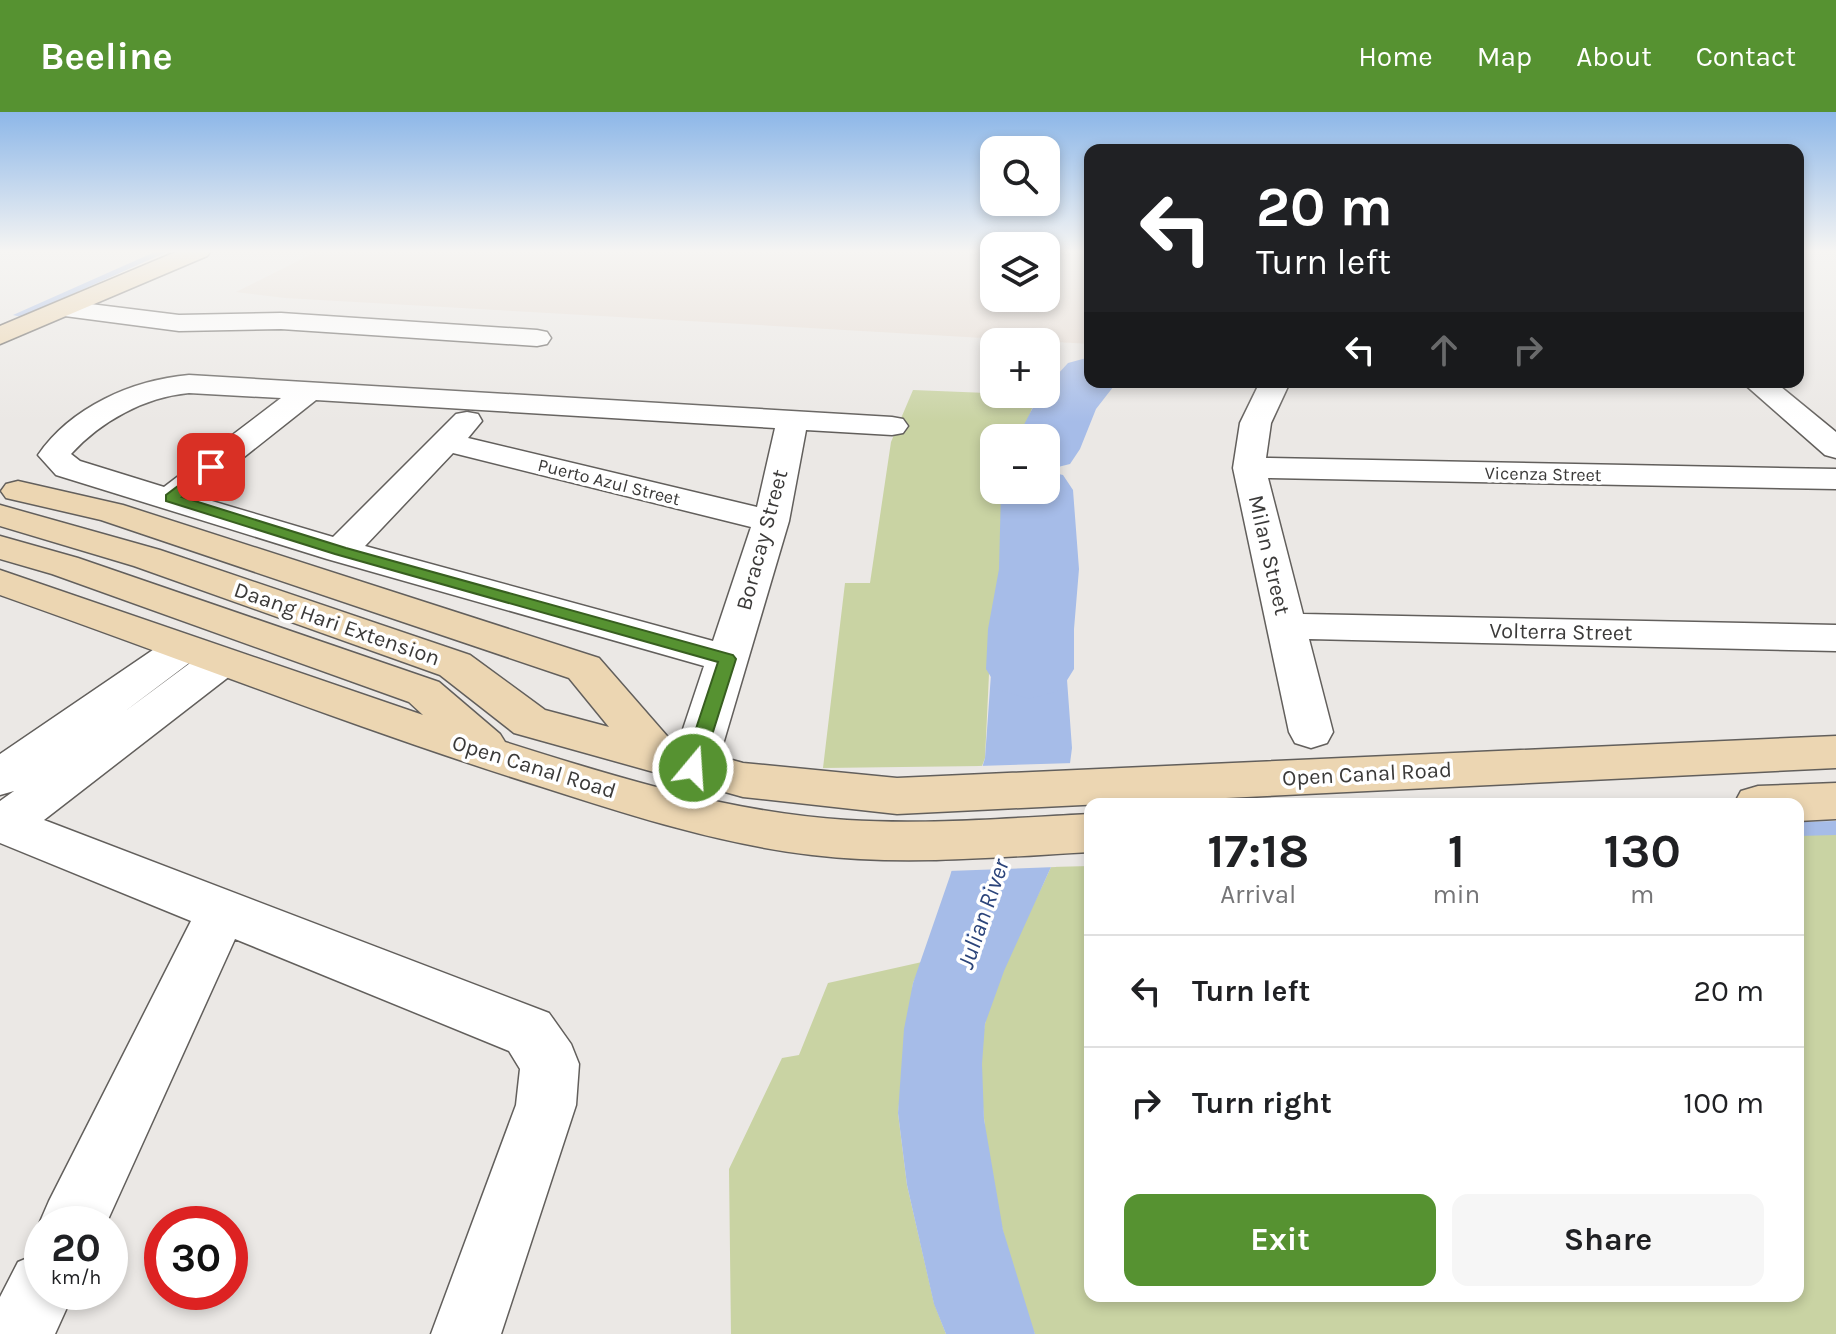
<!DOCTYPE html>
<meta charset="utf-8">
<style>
:root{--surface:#fff;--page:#f6f6f6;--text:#202124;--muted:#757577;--line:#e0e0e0;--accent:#569231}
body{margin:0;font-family:Karla,sans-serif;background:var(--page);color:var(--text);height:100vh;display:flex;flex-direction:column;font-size:30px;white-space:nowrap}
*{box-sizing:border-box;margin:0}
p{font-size:26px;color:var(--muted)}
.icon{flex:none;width:44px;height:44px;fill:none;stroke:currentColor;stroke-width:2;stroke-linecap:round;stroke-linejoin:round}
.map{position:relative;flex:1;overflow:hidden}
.panel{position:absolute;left:1084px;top:686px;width:720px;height:504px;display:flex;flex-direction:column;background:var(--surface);border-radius:16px;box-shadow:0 4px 12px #0003}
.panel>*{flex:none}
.guide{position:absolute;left:1084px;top:32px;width:720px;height:244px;border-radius:16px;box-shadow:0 4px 12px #0003;background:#202124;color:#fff;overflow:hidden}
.tools{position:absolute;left:980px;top:24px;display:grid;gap:16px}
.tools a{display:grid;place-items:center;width:80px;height:80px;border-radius:16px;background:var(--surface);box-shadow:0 4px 12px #0003;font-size:40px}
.speed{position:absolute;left:24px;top:1094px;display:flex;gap:16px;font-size:40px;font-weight:700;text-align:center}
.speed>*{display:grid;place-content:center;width:104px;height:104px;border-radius:50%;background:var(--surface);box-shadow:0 4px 12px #0003;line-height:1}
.speed small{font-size:20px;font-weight:400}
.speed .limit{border:12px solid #d22;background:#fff;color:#111}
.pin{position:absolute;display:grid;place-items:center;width:68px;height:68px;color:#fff;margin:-34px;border-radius:16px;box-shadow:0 4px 12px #0006}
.me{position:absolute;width:88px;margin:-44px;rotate:18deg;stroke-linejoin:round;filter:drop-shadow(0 0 6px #0008)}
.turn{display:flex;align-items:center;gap:28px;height:168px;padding:0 40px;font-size:36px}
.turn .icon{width:104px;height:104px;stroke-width:2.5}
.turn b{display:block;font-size:56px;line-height:68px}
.lanes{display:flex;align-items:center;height:76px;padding:0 40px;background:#0003;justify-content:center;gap:40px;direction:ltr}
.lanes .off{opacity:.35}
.eta{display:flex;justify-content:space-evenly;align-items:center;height:136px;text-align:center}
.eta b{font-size:48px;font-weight:700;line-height:56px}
.cta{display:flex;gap:16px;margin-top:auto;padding:16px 40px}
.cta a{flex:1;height:92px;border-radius:16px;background:var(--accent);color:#fff;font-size:32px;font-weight:700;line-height:92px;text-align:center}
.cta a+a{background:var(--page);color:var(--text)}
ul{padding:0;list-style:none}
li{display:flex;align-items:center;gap:24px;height:112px;padding:0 40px;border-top:2px solid var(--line)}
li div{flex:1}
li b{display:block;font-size:30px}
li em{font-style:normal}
header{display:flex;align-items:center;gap:48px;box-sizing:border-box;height:112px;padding:0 40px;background:var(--accent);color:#fff}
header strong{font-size:38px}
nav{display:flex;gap:44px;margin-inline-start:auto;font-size:28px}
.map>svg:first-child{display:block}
.built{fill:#e7ddd5}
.green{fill:#c9d3a3}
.water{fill:#a6bce8}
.pier{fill:#ebe8e5}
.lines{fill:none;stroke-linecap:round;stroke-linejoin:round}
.stream{fill:#a6bce8;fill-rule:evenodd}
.river{fill:#a6bce8;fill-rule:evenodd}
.street-casing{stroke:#625f5c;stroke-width:3}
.secondary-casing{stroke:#625f5c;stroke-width:3}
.street{fill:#fff;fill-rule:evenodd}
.secondary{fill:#ecd6b2;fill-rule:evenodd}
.route{fill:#569231;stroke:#385f20;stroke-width:2}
.labels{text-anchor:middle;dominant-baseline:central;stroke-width:7;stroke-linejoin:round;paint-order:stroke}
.far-street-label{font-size:18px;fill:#3b3a39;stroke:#fff}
.street-label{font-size:22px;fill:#3b3a39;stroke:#fff}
.water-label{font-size:24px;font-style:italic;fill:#2b447a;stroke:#fff}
</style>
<header>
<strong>Beeline</strong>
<nav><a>Home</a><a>Map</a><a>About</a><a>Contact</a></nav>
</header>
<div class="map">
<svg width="1836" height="1222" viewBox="0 0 1836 1222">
<rect width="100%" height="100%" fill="#ebe8e5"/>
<path class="built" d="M 318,139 L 994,139 L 994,186 L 1046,186 L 1046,139 L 1090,139 L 1090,232 L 285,186 L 236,180 Z"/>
<path class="green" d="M 913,278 L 1037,283 L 1021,326 L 994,326 L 994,378 L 1011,378 L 1003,478 L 994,520 L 989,562 L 985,646 L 982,654 L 823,656 L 845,471 L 870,471 L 891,330 Z
M 1836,722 L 1836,1222 L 1035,1222 C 1004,1152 970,987 985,912 C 997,858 1029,805 1051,755 L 1090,754 L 1090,1184 L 1798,1184 L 1798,723 Z
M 922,850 L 913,871 L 898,1001 L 907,1073 L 934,1191 L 946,1222 L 731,1222 L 729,1057 L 782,946 L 799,943 L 828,871 Z"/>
<path class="water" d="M 1008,426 L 1062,426 L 1063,513 L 1072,636 L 1065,690 L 1051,755 L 1004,859 L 985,912 L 982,952 L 984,1007 L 1003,1118 L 1035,1222 L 946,1222 L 934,1192 L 907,1073 L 898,1001 L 904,917 L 913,871 L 950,764 L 985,646 L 994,520 L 1003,478 Z"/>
<path class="pier" d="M 1074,651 L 1066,705 L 963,708 L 978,654 Z
M 1065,709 L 1056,755 L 948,759 L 962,713 Z"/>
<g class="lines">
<path class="stream" d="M 157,139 L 169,139 L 21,205 L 13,203 Z
M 1836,709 L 1836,723 L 1798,724 L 1798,710 Z"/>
<path class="river" d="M 1090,245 L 1090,270 L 1117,270 L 1096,297 L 1080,337 L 1070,352 L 1046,358 L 1046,326 L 1017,326 L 1040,282 L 1046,282 L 1046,275 L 1068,251 Z
M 1046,359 L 1063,363 L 1073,378 L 1079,457 L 1074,517 L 1074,557 L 1061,578 L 1030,587 L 999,578 L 986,557 L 988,517 L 999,457 L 1001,378 L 1046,378 Z"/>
<defs>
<path id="street" d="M 66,189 L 179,203 L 281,201 L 537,218 L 547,220 L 551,226 L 547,232 L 537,234 L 281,217 L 179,219 L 57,203 L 53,197 L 57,191 Z
M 189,263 L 892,305 L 903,307 L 908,314 L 903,321 L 892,323 L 806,318 L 789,409 L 716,656 L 709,668 L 693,673 L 677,668 L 670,656 L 704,554 L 327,447 L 56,363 L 38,343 C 71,295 132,268 189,263 ZM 189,281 L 281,286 L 164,375 L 80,349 L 71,342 C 101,309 145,285 189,281 ZM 316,288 L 775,316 L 757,395 L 468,326 L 482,309 L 478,302 L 467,300 L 456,302 L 333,425 L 195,384 ZM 453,341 L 751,415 L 713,529 L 365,434 Z
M 1260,270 L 1290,270 L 1271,311 L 1266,346 L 1836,357 L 1836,377 L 1268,366 L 1303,502 L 1836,513 L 1836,539 L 1309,527 L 1333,620 L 1327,631 L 1311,636 L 1295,631 L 1289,620 L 1233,356 L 1240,311 Z
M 1742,270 L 1775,270 L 1836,320 L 1836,346 L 1825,343 Z
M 183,523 L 197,527 L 203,536 L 197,545 L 124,600 L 205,540 L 220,536 L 235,540 L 241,550 L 235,560 L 44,708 L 549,901 L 571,932 L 579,952 L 576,993 L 501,1222 L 431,1222 L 516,993 L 520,957 L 509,939 L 235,827 L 106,1112 L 42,1112 L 42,1119 L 39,1112 L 49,1089 L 191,809 L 0,731 L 0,689 L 14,679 L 0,683 L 0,642 L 169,527 Z
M 42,1140 L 42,1180 L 74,1180 L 55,1222 L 0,1222 L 0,1185 L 18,1150 Z"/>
<path id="secondary" d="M 178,139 L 211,139 L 207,144 L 0,232 L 0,214 Z
M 18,369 L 123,393 L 599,546 L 674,632 L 743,651 L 897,666 L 1836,624 L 1836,656 L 897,702 L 743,685 L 514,621 L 440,563 L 134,454 L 0,414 L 0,393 L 160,438 L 470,543 L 545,598 L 609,615 L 569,566 L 101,408 L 6,386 L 1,379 L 6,372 Z
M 0,424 L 78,446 L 439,570 L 500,622 L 505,630 C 615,665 731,701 847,708 C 928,713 1009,706 1090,702 L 1090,740 C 998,745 904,754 812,743 C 718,732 626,702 536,673 C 355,616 179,546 0,483 L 0,458 L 423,603 L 409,590 L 52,462 L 0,447 Z
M 1836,671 L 1836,707 L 1798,709 L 1798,692 L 1734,692 L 1741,679 L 1758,674 Z"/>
</defs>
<use href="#street" class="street-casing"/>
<use href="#secondary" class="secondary-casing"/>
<use href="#street" class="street"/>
<use href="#secondary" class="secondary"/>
</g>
<linearGradient id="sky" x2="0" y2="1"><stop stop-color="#8db7e8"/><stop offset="0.45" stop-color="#f6f5f3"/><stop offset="1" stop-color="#f6f5f3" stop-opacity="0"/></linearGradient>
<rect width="1836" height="310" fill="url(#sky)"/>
<path class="route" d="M 207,352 L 218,355 L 182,385 L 346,436 L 733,543 L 736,547 L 700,661 L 693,663 L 683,656 L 718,550 L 335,442 L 166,389 L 166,383 Z"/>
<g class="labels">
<g class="far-street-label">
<text transform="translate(1543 362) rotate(1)">Vicenza Street</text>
<text transform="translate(609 370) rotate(14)">Puerto Azul Street</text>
</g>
<g class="street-label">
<text transform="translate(762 428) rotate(-75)">Boracay Street</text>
<text transform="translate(1269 443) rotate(77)">Milan Street</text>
<text transform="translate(337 512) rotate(19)">Daang Hari Extension</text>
<text transform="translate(1561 520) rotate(1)">Volterra Street</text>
<text transform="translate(534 655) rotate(17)">Open Canal Road</text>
<text transform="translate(1367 662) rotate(-3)">Open Canal Road</text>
</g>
<g class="water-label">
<text transform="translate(983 802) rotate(-71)">Julian River</text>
</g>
</g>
</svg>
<div class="tools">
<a><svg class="icon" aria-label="search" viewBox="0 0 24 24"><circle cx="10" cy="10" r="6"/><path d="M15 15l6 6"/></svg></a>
<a><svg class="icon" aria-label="layers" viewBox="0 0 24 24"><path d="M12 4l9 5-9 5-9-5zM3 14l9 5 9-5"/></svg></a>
<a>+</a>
<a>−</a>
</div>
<div class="speed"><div>20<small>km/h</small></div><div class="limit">30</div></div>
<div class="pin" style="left:211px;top:355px;background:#d93025"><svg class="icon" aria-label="arrive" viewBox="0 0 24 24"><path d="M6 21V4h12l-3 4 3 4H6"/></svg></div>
<svg class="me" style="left:693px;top:656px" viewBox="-20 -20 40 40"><circle r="17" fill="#569231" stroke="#fff" stroke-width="3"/><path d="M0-11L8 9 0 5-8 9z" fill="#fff"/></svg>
<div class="guide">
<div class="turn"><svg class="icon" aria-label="left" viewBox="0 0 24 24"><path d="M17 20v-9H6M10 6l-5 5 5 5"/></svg><div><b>20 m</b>Turn left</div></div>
<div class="lanes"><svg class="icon" aria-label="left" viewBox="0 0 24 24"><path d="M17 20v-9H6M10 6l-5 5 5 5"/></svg><svg class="icon off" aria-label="ahead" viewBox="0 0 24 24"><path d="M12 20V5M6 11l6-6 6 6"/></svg><svg class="icon off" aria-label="right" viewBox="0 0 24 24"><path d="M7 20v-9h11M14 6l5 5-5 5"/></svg></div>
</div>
<section class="panel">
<div class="eta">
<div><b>17:18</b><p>Arrival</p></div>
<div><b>1</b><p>min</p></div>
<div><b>130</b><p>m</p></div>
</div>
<ul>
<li><svg class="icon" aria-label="left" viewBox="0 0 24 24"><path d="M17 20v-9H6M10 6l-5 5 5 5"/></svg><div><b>Turn left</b></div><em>20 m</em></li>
<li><svg class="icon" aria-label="right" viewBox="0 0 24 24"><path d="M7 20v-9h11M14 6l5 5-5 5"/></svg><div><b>Turn right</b></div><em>100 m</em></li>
</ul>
<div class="cta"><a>Exit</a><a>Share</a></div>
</section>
</div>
